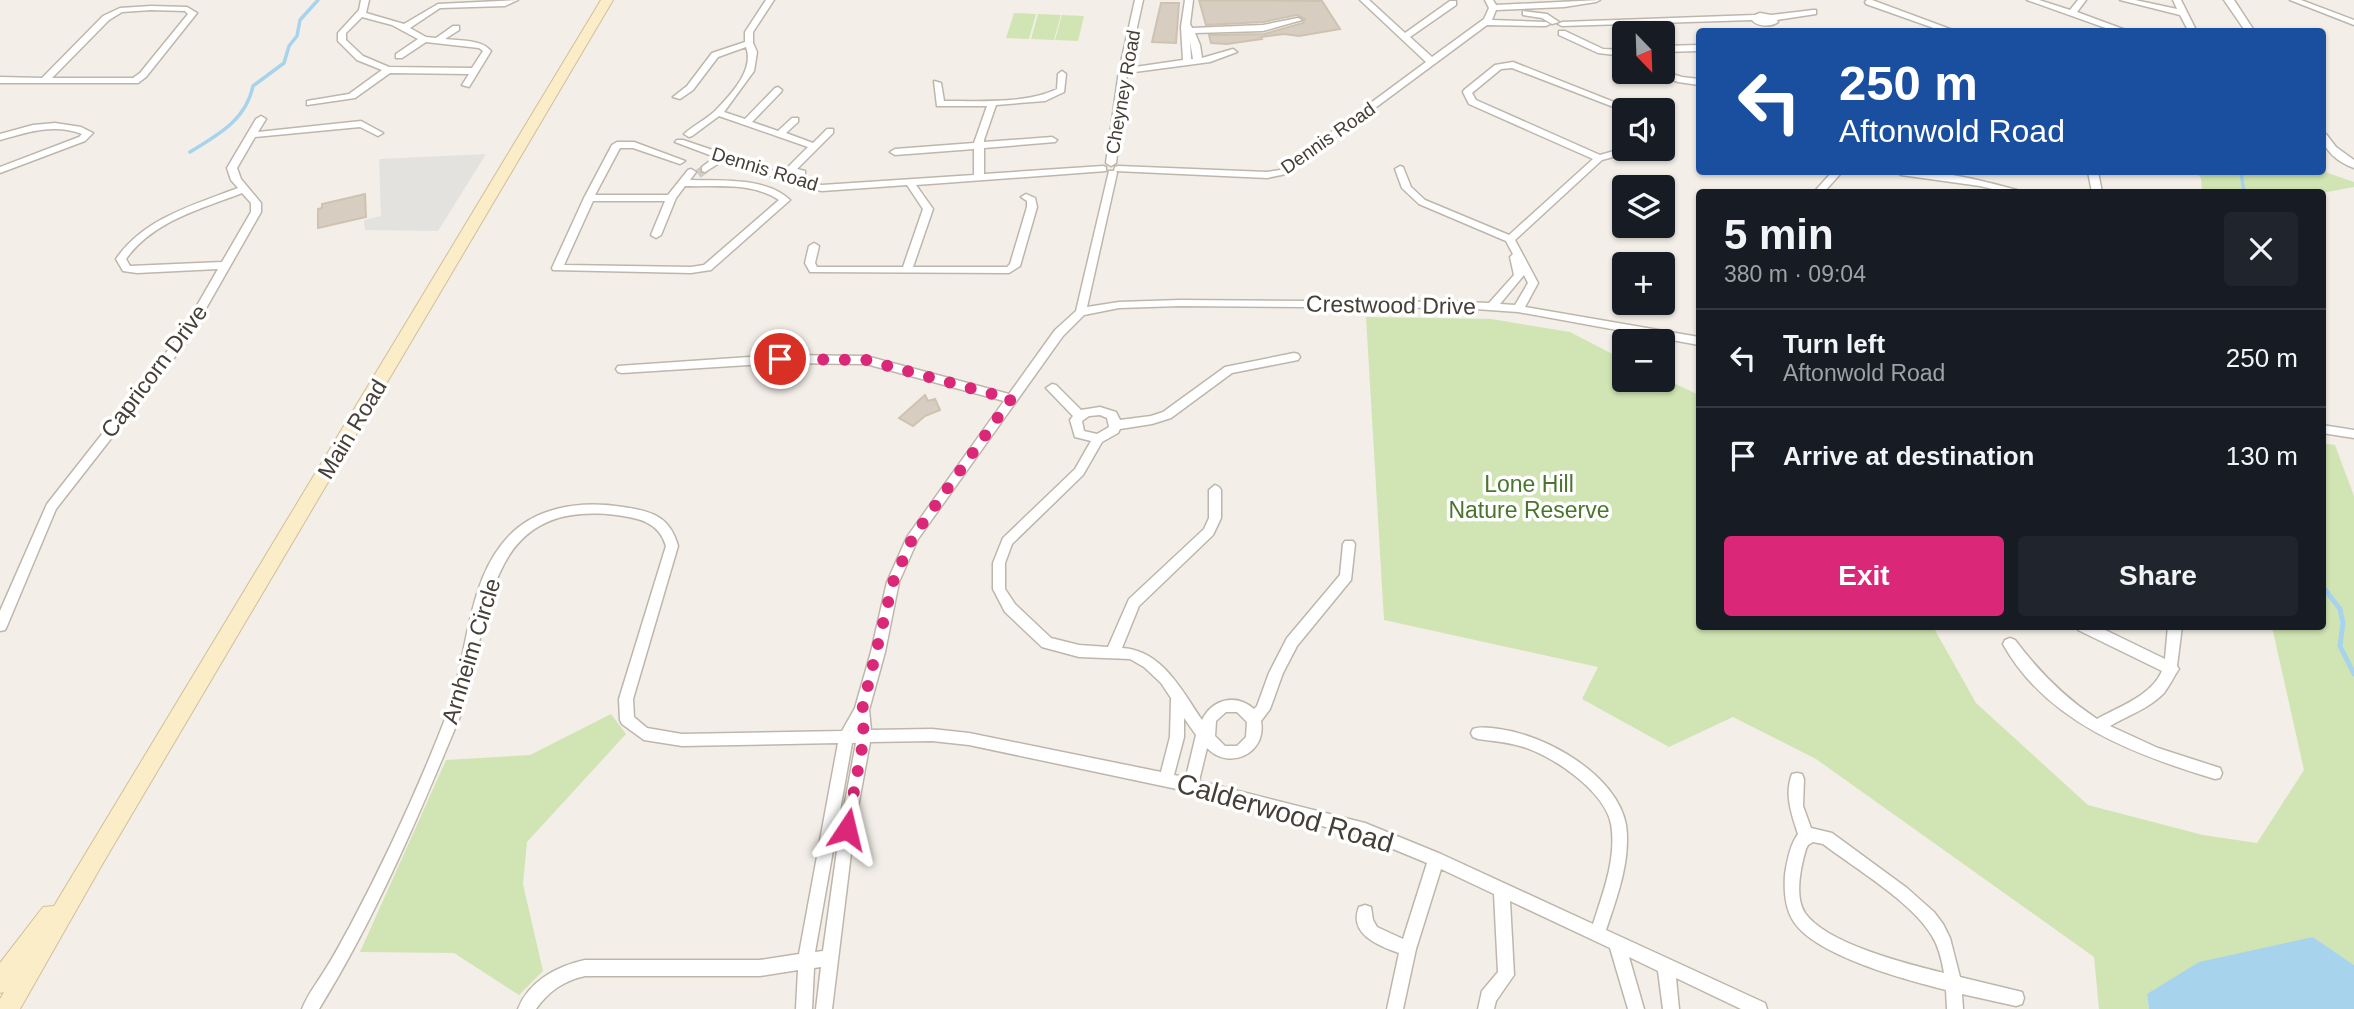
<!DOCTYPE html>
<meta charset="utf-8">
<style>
:root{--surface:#171b24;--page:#20242c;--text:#f1f3f6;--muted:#9ea1a6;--line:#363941;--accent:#db2777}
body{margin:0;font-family:Helvetica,sans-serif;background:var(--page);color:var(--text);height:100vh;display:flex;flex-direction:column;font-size:26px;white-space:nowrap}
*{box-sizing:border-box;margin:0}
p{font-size:23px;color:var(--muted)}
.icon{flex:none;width:38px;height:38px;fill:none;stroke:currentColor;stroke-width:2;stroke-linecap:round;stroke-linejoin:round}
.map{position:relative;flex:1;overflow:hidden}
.drawer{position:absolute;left:1696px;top:189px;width:630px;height:441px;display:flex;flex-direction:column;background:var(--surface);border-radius:7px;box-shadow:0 2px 5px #0004}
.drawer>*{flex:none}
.hud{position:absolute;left:1696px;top:28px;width:630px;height:147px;border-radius:7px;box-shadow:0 2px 5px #0004;background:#1a4fa0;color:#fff;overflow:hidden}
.needle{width:46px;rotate:157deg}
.tools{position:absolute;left:1612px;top:21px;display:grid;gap:14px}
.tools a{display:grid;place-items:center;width:63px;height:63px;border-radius:7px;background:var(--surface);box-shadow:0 2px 5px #0004;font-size:35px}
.pin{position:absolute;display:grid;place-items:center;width:60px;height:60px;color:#fff;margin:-30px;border:4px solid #fff;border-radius:50%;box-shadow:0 2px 7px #0007}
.me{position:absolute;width:77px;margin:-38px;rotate:10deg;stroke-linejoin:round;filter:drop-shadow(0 0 5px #0008)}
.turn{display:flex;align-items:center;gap:24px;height:147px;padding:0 28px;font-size:32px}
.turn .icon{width:91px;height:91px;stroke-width:2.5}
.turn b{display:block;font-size:49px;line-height:60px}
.round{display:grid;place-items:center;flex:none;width:74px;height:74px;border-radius:7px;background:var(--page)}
.summary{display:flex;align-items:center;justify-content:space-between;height:119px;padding:0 28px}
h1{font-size:42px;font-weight:800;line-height:52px}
.button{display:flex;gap:14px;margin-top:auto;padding:14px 28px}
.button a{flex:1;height:80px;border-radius:7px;background:var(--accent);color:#fff;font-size:28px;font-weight:800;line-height:80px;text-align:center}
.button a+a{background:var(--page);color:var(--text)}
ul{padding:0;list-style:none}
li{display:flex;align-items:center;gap:21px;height:98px;padding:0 28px;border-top:2px solid var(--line)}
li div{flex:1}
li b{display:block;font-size:26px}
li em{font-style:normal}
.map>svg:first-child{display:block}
.green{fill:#d0e5b3}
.parking{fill:#e4e2df}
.water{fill:#a7d3ed}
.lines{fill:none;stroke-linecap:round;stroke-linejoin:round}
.stream-far2{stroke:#a7d3ed;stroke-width:3.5}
.stream-far1{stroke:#a7d3ed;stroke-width:4.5}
.stream{stroke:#a7d3ed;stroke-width:5}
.building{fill:#d7cdc1;stroke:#cec2b1;stroke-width:2}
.minor-tunnel{stroke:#d0ccc5;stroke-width:9;stroke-dasharray:9 4.5;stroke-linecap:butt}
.minor-casing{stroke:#beb6ab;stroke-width:3}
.tertiary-casing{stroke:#beb6ab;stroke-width:3}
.secondary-casing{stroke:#d0c099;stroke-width:2}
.minor{fill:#fff;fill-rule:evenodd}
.tertiary{fill:#fff;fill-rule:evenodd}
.secondary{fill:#fcedc9;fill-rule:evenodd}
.route{stroke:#db2777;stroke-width:12;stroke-dasharray:0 21.6}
.labels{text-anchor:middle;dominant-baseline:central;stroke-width:7;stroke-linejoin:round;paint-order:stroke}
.far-street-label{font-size:19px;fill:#463f37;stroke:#fff}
.street-label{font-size:23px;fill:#463f37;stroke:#fff}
.park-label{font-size:23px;fill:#4b752d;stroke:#fff}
.near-street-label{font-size:28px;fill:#463f37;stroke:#fff}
</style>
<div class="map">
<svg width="2354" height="1009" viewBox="0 0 2354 1009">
<rect width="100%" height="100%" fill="#f3efe8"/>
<path class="green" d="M 1014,13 L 1036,14 L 1029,39 L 1006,38 Z
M 1038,14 L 1061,15 L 1054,40 L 1031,39 Z
M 1062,15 L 1084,16 L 1078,41 L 1055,40 Z
M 2322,171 L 2354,182 L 2354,187 L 2322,193 L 2202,192 L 2201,178 L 2195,172 Z
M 1366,317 L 1491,319 L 1570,332 L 1624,360 L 1624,380 L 1663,378 L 1699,395 L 1699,626 L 1937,627 L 1935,630 L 1976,703 L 2088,805 L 2203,835 L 2257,843 L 2304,770 L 2272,627 L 2322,626 L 2322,443 L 2335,445 L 2354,496 L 2354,965 L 2313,937 L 2147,994 L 2149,1009 L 2099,1009 L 2094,957 L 1816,759 L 1733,717 L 1669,747 L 1582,699 L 1598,667 L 1384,620 Z
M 611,714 L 626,734 L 527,842 L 523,884 L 543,971 L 519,995 L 454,953 L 360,952 L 446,760 L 530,755 Z"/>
<path class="parking" d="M 486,154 L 438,231 L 365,230 L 364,220 L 381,216 L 379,159 Z"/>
<path class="water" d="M 2313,937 L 2354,965 L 2354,1009 L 2149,1009 L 2147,994 L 2199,962 Z"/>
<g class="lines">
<path class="stream-far2" d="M 190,152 C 218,135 246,120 253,86 L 284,63 L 289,46 L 297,36 L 300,20 L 318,0
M 2241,172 L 2244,192"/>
<path class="stream-far1" d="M 2322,530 L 2322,537
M 2322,585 L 2328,593"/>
<path class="stream" d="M 2326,591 L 2340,609 L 2343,623 L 2340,646 L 2354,674"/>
</g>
<path class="building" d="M 1199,0 L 1322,1 L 1340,29 L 1299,36 L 1284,34 L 1261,37 L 1262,39 L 1227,44 L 1211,43 L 1209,35 L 1264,34 L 1303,23 L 1305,19 L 1297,15 L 1263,22 L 1206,25 Z
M 1161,3 L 1179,3 L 1176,43 L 1152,42 Z
M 365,194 L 366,217 L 318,228 L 318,209 L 322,208 L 322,204 Z
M 925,395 L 928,401 L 935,399 L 940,410 L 925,416 L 913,426 L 899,418 Z"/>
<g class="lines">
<path class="minor-tunnel" d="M 698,174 L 705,169"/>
<defs>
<path id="minor" d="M 361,0 L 369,0 L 366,13 L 404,24 L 438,4 L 518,0 L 505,6 L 440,8 L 410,28 L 426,37 L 436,38 L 453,26 L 459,26 L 459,30 L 445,39 C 460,41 481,39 491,51 L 469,87 L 462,85 L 469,74 L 390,73 L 355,98 L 307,105 L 307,101 L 349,94 L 382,70 L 357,60 L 338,41 L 338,33 L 359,10 ZM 362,17 L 392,25 L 418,39 L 396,54 L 396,58 L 402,58 L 426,42 L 479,48 L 483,51 L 472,68 L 389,67 L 363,56 L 346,40 L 346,33 Z
M 766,0 L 774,0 L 753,32 L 753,43 L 757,52 L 754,71 L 724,112 L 745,119 L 775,88 L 778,87 L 782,90 L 781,92 L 752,122 L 778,131 L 792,118 L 798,118 L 798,122 L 786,133 L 813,143 L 827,129 L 833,129 L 833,133 L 797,169 L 805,171 L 805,175 L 799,175 L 785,170 L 808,147 L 719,116 L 692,136 L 689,137 L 684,134 C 694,125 707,119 716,110 C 730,95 755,70 746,47 L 718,57 L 693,90 L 680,99 L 673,97 L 687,86 L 712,53 L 745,42 L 745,32 Z
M 1135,0 L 1143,0 L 1128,68 L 1183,60 L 1181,27 L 1185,0 L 1193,0 L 1190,24 L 1192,28 L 1263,25 L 1298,18 L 1302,20 L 1263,31 L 1195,33 L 1200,45 L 1202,58 L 1233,49 L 1237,52 L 1210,62 L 1127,73 L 1116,163 L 1111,166 L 1106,163 L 1119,71 ZM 1190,41 L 1193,59 L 1191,59 Z
M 1360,0 L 1369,0 L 1405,33 L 1450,1 L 1456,1 L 1456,5 L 1410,37 L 1432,57 L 1484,19 L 1489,8 L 1485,0 L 1493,0 L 1496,5 L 1600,0 L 1596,2 L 1564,7 L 1496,10 L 1492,20 L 1546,22 L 1550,24 L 1546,26 L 1487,25 L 1286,174 L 1267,178 L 1116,171 L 1117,173 L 1087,307 L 1119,302 L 1180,300 L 1461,302 L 1489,303 L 1514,275 L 1510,257 L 1513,254 L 1506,241 L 1419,204 L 1402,188 L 1395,169 L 1400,166 L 1403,167 L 1411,187 L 1425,200 L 1509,235 L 1593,159 L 1469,104 L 1463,92 L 1464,90 L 1495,65 L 1513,62 L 1634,110 L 1624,111 L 1512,68 L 1501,69 L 1472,93 L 1476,100 L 1600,155 L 1614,151 L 1624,144 L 1624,149 L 1627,149 L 1620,155 L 1602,160 L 1515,240 L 1538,283 L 1525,307 L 1699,337 L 1699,345 L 1518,312 L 1461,308 L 1180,306 L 1119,308 L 1084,315 L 1063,336 L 918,539 L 899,582 L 885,652 L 869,710 L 871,730 L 932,729 L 969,733 L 1161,772 L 1170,737 L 1171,698 L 1161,683 L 1144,667 L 1130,659 L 1079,657 L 1042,647 L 1005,612 L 993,589 L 993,563 L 1003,538 L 1075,469 L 1091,441 L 1075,437 L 1070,420 L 1073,416 L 1046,388 L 1052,384 L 1056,385 L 1081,410 L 1100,407 L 1116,412 L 1120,420 L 1151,416 L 1163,412 L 1225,367 L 1294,353 L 1298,354 L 1300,357 L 1298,360 L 1232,373 L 1171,418 L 1152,424 L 1120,429 L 1118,433 L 1102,442 L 1083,475 L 1012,544 L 1005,563 L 1005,589 L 1015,604 L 1051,638 L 1079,645 L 1108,647 L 1129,599 L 1204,529 L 1209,518 L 1209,490 L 1215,485 L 1219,487 L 1221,490 L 1221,518 L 1213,535 L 1139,606 L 1122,648 C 1162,650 1182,691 1202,720 C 1212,699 1236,693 1254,709 L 1257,706 L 1269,673 L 1287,638 L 1340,575 L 1343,544 L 1345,541 L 1353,541 L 1355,544 L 1351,580 L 1297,646 L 1283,673 L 1270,709 L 1261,721 C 1267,754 1229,771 1207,748 L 1199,781 L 1365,823 L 1441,854 L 1593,924 C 1603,893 1617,857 1611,824 C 1605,791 1551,754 1520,746 C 1507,742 1492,741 1478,739 L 1473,737 L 1471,733 L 1473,729 C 1481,726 1491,728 1499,729 C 1546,735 1617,775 1626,825 C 1631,860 1617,897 1606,930 L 1765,1003 L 1767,1009 L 1741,1009 L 1676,978 L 1679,1009 L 1663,1009 L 1658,971 L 1629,957 L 1644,1009 L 1628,1009 L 1610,948 L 1510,901 L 1514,975 L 1496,1001 L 1494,1009 L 1478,1009 L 1482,991 L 1498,972 L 1494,894 L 1441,869 L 1416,949 L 1403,1009 L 1387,1009 L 1399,953 C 1379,946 1348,934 1359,907 L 1365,905 L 1371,907 L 1373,920 L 1377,927 L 1403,939 L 1427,863 L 1364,837 L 1191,792 L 969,745 L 932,741 L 870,742 L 854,829 L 832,1009 L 816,1009 L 821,967 L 814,968 L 812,1009 L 796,1009 L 798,970 L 760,976 L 585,976 C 563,981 549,991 536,1009 L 518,1009 C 529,981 557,966 585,960 L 760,960 L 799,954 L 838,743 L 682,746 L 644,740 L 622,724 L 620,720 L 619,699 L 666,546 C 659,522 639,518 616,515 C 480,499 492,622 461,714 C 419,815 377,915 319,1009 L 302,1009 C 307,996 316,984 323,973 C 333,958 341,942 350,926 C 386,858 419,787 447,714 C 467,661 466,589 502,544 C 530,507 579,500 623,507 C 651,511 670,516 678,546 L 633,699 L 634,717 L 647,728 L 682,734 L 842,731 L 855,708 L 871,652 L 887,582 L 907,537 L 1004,401 L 866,364 L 780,363 L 622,373 L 618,372 L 616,369 L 618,366 L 780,355 L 866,356 L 1009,394 L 1055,330 L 1076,311 L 1109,171 L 1114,171 L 1115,167 L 1118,166 L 1267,172 L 1280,170 L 1426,62 ZM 1524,275 L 1528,283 L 1515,305 L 1500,304 ZM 1100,415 L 1107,418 L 1109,427 L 1097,434 L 1084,431 L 1082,421 L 1089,416 ZM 1226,712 L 1237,712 L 1247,722 L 1246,737 L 1237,746 L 1225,746 L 1215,736 L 1216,721 ZM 1184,718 L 1196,735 L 1186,777 L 1174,775 L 1184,737 ZM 852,743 L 856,743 L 840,829 L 823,951 L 815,952 Z
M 1867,0 L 1872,0 L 1958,32 L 1945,32 L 1866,4 L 1865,2 Z
M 2027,0 L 2039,0 L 2070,10 L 2078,0 L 2086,0 L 2077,12 L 2131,32 L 2117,32 Z
M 2120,0 L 2135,0 L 2177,9 L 2173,0 L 2181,0 L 2197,32 L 2189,32 L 2180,15 Z
M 2290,0 L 2301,0 L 2354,20 L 2354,25 Z
M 151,6 L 187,7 L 197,13 L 146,77 L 138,83 L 0,83 L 0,77 L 42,78 L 103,16 L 120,8 ZM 151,10 L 185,11 L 188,14 L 140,73 L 133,78 L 52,78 L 109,20 L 122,12 Z
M 1813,10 L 1816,10 L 1816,14 L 1777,20 L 1778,22 C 1772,27 1757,27 1752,20 L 1562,26 L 1558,24 L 1562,22 L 1755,15 L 1760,13 L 1771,15 Z
M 1523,11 L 1547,14 L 1559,22 L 1552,24 L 1542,18 L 1523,15 Z
M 1559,31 L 1565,31 L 1603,49 L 1624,50 L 1624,56 L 1598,53 L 1559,35 Z
M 1699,45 L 1699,51 L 1662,52 L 1662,46 Z
M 1062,71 L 1066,74 L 1064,92 L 1045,101 L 996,105 L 984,140 L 984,142 L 1052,137 L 1057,140 L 1055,142 L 984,148 L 984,174 L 1103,166 L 1106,167 L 1106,171 L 916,185 L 933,209 L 913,267 L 1007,267 L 1010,264 L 1027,207 L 1027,201 L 1021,197 L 1026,194 L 1035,198 L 1037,207 L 1020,266 L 1009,273 L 810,272 L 805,263 L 809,246 L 814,243 L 819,246 L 815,263 L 817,267 L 903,267 L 923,209 L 907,185 L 822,191 L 802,187 L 724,160 L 705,172 L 702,171 L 702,167 L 715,157 L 675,142 L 677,140 L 683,140 L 807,182 L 822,185 L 974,175 L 974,149 L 895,155 L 890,152 L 895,149 L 974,143 L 987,106 L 937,106 L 934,81 L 941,83 L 944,101 C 979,101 1026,104 1057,89 L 1058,74 Z
M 1662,71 L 1682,77 L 1699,79 L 1699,85 L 1678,82 L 1652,72 Z
M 261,116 L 266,119 L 258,132 L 361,121 L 383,133 L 378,136 L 360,127 L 255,137 L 237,168 L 241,179 L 261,203 L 261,212 L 188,340 L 56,509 L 7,626 L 5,630 L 0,631 L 0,611 L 47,504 L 180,335 L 218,269 L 137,273 L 123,271 L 116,259 C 144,218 194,205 238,188 L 231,180 L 227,168 L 256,119 ZM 242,193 L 251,203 L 251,212 L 222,262 L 130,266 L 126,259 C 153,221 201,209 242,193 Z
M 55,123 L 81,127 L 93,133 L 85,141 L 0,173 L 0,167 L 79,137 L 82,134 C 55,123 27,132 0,140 L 0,134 L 33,125 Z
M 634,142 L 685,161 L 680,164 L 633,148 L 620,148 L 595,195 L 668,195 L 688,170 L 691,169 L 696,172 L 690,180 C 721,181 766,177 790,200 L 711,270 L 691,273 L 553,270 L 552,268 L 584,198 L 612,145 L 617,142 ZM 685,186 C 715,187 753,182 779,200 L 704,265 L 691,267 L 564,265 L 593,201 L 665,201 L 651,235 L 656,238 L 661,235 L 676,198 Z
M 1832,172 L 1842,172 L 1824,192 L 1814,192 Z
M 1896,172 C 1936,168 1979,180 2017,190 L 2019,192 L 2005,192 L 1980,186 L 1901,175 Z
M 2088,172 L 2098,172 L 2102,192 L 2092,192 Z
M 2322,425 L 2354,430 L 2354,438 L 2322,433 Z
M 2077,626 L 2097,626 L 2165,659 L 2168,626 L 2182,626 L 2177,666 L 2179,669 C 2174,676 2170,685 2164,693 C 2150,708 2127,716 2110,726 L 2158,748 L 2220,768 L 2222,773 L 2220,778 L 2215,779 C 2135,755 2046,722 2003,644 L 2005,640 L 2010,638 L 2015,640 C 2039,672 2064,697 2097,719 C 2120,706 2151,696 2162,671 L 2078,630 Z
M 1797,773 L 1802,774 L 1804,779 L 1803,806 L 1811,828 L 1832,833 L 1907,888 L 1934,912 L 1943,924 L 1950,938 L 1960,977 L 2022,992 L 2024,998 L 2022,1004 L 2016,1006 L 1962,994 L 1963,1009 L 1947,1009 L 1946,990 C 1907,980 1816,956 1794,922 C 1785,909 1784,891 1785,875 C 1787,861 1790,845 1798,834 C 1792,815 1784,795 1792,774 ZM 1813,842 L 1823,844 C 1856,869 1912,902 1932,936 C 1939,947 1942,961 1944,973 C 1907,964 1827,944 1805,913 C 1794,896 1801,866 1806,849 L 1808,845 Z"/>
<path id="tertiary" d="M 2224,0 L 2234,0 L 2255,32 L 2246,32 Z
M 2322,133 L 2326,134 L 2336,147 L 2354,160 L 2354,168 C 2338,162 2322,150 2322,133 Z"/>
<path id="secondary" d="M 601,0 L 613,0 L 103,863 L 20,1009 L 0,1009 L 0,999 L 4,992 L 0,993 L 0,963 L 43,907 L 54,906 Z"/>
</defs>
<use href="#minor" class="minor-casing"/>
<use href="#tertiary" class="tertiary-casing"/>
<use href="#secondary" class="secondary-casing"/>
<use href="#minor" class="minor"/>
<use href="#tertiary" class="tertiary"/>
<use href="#secondary" class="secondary"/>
</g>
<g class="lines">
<path class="route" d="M 780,359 L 866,360 L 1011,399 L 913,537 L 893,582 L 862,710 L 864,737 L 847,829"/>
</g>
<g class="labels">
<g class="far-street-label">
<text transform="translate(1123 92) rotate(-80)">Cheyney Road</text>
<text transform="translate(1328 138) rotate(-35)">Dennis Road</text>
<text transform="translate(765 169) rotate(17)">Dennis Road</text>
</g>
<g class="street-label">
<text transform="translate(1391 305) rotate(1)">Crestwood Drive</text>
<text transform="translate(154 371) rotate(-53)">Capricorn Drive</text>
<text transform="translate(352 429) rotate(-59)">Main Road</text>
<text transform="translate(471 651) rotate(-73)">Arnheim Circle</text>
</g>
<g class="park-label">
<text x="1529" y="484">Lone Hill<tspan x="1529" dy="26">Nature Reserve</tspan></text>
</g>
<g class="near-street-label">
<text transform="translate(1285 813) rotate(16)">Calderwood Road</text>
</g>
</g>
</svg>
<div class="tools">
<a><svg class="needle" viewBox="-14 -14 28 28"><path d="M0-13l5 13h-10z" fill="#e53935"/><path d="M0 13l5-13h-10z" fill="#9ea1a6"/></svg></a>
<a><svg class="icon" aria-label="sound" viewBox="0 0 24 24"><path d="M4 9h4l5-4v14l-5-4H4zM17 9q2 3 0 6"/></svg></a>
<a><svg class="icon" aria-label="layers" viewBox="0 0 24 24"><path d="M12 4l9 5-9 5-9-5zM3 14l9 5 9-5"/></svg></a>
<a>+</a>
<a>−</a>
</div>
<div class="pin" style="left:780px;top:359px;background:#d93025"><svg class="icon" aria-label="arrive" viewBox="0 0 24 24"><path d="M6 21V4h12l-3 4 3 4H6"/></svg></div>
<svg class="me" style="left:847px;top:829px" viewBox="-20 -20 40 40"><path d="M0-17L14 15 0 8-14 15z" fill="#db2777" stroke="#fff" stroke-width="4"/></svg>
<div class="hud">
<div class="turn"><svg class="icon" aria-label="left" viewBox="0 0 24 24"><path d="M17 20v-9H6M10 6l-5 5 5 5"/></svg><div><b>250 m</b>Aftonwold Road</div></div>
</div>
<section class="drawer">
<div class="summary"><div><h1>5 min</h1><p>380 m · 09:04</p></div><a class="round"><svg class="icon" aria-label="close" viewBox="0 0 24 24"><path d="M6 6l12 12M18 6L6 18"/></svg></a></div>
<ul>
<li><svg class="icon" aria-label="left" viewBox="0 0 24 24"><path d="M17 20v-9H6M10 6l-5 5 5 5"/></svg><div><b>Turn left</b><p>Aftonwold Road</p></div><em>250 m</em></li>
<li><svg class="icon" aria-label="arrive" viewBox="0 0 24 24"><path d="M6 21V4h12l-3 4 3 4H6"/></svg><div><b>Arrive at destination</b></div><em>130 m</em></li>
</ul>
<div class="button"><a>Exit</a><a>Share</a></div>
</section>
</div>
